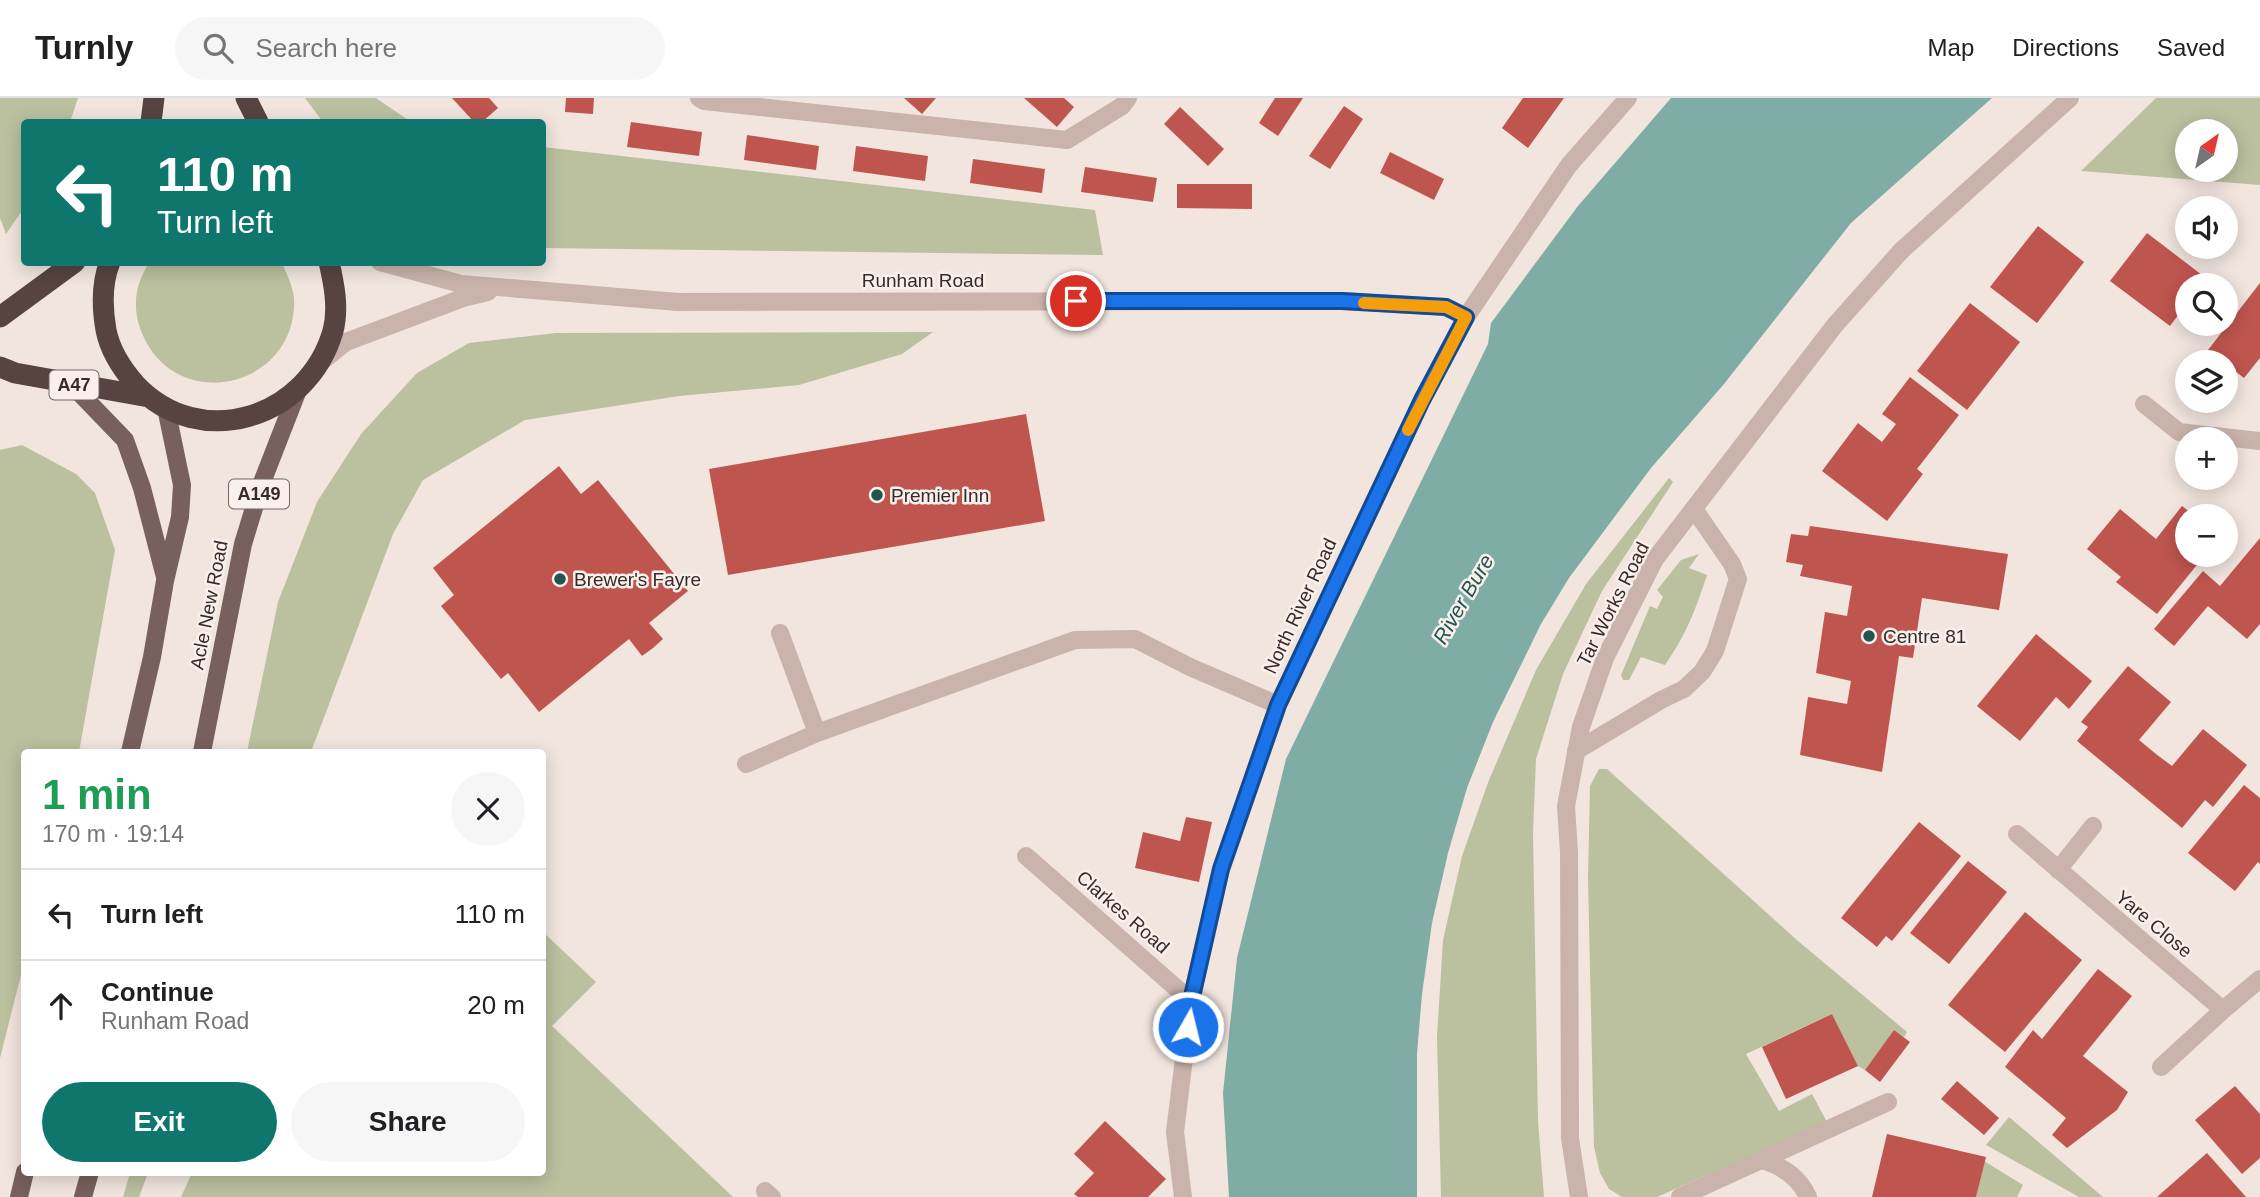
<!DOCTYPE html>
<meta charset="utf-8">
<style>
:root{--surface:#fff;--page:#f6f6f6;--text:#202124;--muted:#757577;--line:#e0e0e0;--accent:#0f766e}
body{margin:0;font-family:Arial,sans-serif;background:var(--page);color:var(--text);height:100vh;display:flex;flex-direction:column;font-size:26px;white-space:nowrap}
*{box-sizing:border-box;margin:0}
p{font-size:23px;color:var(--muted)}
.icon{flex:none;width:38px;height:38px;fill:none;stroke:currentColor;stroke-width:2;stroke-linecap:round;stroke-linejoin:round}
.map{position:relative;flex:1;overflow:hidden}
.drawer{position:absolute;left:21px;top:651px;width:525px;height:427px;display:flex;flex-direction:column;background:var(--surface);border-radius:7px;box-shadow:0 4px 18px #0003}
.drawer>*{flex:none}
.top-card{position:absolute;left:21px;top:21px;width:525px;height:147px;border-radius:7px;box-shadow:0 4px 18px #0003;background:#0f766e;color:#fff;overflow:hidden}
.needle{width:46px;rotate:34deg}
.controls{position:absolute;left:2175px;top:21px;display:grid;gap:14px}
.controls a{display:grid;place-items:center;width:63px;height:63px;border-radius:50%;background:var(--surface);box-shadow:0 4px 18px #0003;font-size:35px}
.pin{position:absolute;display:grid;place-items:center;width:60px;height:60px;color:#fff;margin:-30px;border:4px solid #fff;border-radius:50%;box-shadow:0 2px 7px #0007}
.me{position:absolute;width:77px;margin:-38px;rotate:8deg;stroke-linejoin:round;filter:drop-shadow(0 0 5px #0008)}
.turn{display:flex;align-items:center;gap:24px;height:147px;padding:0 21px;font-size:32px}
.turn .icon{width:91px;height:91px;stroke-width:2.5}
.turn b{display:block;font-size:49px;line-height:60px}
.round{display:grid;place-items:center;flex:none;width:74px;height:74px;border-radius:37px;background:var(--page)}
.headline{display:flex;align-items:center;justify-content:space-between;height:119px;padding:0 21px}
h1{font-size:42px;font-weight:800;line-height:52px;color:#1e9e55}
.primary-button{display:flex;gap:14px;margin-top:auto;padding:14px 21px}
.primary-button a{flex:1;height:80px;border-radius:42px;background:var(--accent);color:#fff;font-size:28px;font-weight:800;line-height:80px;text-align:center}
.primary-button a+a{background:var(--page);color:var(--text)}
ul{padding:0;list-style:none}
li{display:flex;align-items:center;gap:21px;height:91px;padding:0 21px;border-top:2px solid var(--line)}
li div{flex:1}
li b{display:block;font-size:26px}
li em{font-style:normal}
header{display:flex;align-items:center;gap:42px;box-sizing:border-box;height:98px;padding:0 35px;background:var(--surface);border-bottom:2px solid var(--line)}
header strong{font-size:33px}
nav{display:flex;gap:38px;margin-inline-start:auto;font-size:24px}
.search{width:490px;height:63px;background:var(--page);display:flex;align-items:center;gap:18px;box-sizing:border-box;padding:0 24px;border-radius:38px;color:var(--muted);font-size:26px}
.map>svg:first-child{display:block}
.green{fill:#bbc09f;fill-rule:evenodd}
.water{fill:#7fada6}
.building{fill:#bf554f}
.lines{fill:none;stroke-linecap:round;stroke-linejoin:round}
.lane{stroke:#c9b3ab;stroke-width:18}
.street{stroke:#c9b3ab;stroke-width:18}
.primary{stroke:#78605c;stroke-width:18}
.highway{stroke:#574441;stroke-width:21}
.route-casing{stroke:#114b97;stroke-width:18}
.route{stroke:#1a73e8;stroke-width:12}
.slow{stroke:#f59e0b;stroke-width:12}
.poi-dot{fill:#215650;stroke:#f9f0eb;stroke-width:2.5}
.labels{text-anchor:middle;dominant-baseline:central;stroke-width:5;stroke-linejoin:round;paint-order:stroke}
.shield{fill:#f9f0eb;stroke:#716664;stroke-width:2}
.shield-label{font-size:18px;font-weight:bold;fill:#372b2a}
.street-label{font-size:19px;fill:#372b2a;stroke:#f9f0eb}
.poi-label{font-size:19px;fill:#372b2a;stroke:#f9f0eb;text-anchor:start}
.water-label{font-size:21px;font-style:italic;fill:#215650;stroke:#f9f0eb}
</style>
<header>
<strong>Turnly</strong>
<div class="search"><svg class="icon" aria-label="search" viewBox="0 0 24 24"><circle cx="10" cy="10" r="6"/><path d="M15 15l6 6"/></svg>Search here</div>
<nav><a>Map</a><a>Directions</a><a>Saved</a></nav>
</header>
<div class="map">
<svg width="2260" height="1099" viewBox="0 0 2260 1099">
<rect width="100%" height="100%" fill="#f1e5de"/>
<path class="green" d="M 0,0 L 78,0 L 70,24 L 24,24 L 24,110 L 6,136 L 0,120 Z
M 305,0 L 376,0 L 411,24 L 323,24 Z
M 2156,0 L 2260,0 L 2260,87 L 2081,73 ZM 2188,33 L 2226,33 L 2226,72 L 2188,72 Z
M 543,49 L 1095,112 L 1103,157 L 543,150 Z
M 149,165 L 282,165 C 286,174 293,189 294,200 C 298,292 171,319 140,230 C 132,207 136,185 149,165 Z
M 933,234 L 902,256 L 799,287 L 679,298 L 525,322 L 423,382 L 393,436 L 311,654 L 247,654 L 278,504 L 317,404 L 361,336 L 417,275 L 469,245 L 556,235 Z
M 22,347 L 76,376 L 95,395 L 115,452 L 79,654 L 24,654 L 24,865 L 0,960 L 0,352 Z
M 1669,380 L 1673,384 L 1602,493 L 1563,576 L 1536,661 L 1533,735 L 1538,1023 L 1544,1099 L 1441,1099 L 1437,939 L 1443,842 L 1462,758 L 1489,682 L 1536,572 L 1586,486 Z
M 1699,456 L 1689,470 L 1707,477 C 1695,513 1687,535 1665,567 L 1641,559 L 1629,582 L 1623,582 L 1621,577 L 1650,508 L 1657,511 L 1663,499 L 1657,492 L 1681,462 Z
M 1599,671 L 1607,671 L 1798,843 L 1907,934 L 1904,939 L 1894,933 L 1865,972 L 1858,968 L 1832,916 L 1746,956 L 1779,1013 L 1812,996 L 1827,1024 L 1657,1099 L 1622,1099 L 1609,1091 L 1600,1075 L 1594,1049 L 1588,780 L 1590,688 Z
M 543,834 L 596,884 L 552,928 L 733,1099 L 181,1099 L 192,1075 L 542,1074 Z
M 2009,1019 L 2103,1099 L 2079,1099 L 1986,1047 Z
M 1984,1063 L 2023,1087 L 2017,1099 L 1976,1099 Z
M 130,1075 L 148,1075 L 139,1099 L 123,1099 Z"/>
<path class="water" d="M 1671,0 L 1992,0 L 1851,125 L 1724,286 L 1651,370 L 1569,480 L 1541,526 L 1493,624 L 1467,690 L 1448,755 L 1432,825 L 1422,896 L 1417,956 L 1417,1099 L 1229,1099 L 1223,995 L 1237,860 L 1286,661 L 1488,246 L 1491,225 L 1578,108 Z"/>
<path class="building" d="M 452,0 L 489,0 L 498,10 L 482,24 L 474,24 Z
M 566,0 L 594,0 L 593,16 L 565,14 Z
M 904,0 L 936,0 L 922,16 Z
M 1024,0 L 1064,0 L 1074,9 L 1057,29 Z
M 1275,0 L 1303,0 L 1278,38 L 1259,25 Z
M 1523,0 L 1564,0 L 1528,50 L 1502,30 Z
M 1344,8 L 1363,21 L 1330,71 L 1309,58 Z
M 1180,9 L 1224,51 L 1208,68 L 1164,26 Z
M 631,24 L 702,34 L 699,58 L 627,49 Z
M 747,37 L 819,48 L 816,72 L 744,62 Z
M 856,48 L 928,58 L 925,83 L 853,73 Z
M 1390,54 L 1444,81 L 1434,102 L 1380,75 Z
M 973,61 L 1045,71 L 1042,95 L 970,85 Z
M 1085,69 L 1157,80 L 1153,104 L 1081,94 Z
M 1177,86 L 1252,86 L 1252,111 L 1177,110 Z
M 2038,128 L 2084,164 L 2037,225 L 1990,189 Z
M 2147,135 L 2206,180 L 2201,187 L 2188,187 L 2188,204 L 2170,228 L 2110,183 Z
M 2260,185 L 2260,260 L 2244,280 L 2208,252 Z
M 1970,205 L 2020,244 L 1967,312 L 1917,273 Z
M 1910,279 L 1959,317 L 1917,371 L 1923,376 L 1887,423 L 1822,373 L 1858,325 L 1882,344 L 1896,326 L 1882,316 Z
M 1026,316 L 1045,423 L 728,477 L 709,371 Z
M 559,368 L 581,396 L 598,382 L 688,493 L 649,525 L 663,541 L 653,550 L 642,558 L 629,541 L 539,614 L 508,575 L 501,581 L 441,508 L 454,497 L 433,470 Z
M 2182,408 L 2195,418 L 2188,418 L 2188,457 L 2205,457 L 2157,516 L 2116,484 L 2121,479 L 2087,451 L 2120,411 L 2156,441 Z
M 1810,428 L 2008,456 L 1999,512 L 1922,500 L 1913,560 L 1899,558 L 1882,674 L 1800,657 L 1808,599 L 1847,606 L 1851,583 L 1816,575 L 1825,514 L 1847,518 L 1852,488 L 1800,478 L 1803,467 L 1786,464 L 1791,436 L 1808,438 Z
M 2260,440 L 2260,526 L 2247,541 L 2208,508 L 2174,548 L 2154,531 L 2203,473 L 2220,488 Z
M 2036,536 L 2092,583 L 2069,611 L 2056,599 L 2020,643 L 1977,608 Z
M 2128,568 L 2171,604 L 2139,642 L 2156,656 L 2172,668 L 2203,631 L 2247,667 L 2213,709 L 2205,702 L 2182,730 L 2077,643 L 2088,629 L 2081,624 Z
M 2244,687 L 2260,700 L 2260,766 L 2258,764 L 2235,793 L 2188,755 Z
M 1186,719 L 1212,724 L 1199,784 L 1135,770 L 1143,734 L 1180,743 Z
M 1919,724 L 1961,758 L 1892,843 L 1886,838 L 1877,849 L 1841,820 Z
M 1968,763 L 2007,794 L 1949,866 L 1910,835 Z
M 2025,814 L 2082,862 L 2005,954 L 1948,907 Z
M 2098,871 L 2132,898 L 2083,958 L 2128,994 L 2117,1012 L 2067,1050 L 2052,1037 L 2066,1020 L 2005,969 L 2033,932 L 2042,941 Z
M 1832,916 L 1858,968 L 1786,1001 L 1762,949 Z
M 1894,932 L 1910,944 L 1880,984 L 1865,972 Z
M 1957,983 L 1999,1020 L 1984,1037 L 1941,1001 Z
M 2235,988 L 2260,1016 L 2260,1060 L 2242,1076 L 2195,1022 Z
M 1105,1023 L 1166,1081 L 1148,1099 L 1078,1099 L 1074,1096 L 1094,1075 L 1074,1056 Z
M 1887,1036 L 1986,1059 L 1976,1099 L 1872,1099 Z
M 2207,1055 L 2246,1099 L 2157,1099 Z"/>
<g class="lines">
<path class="lane" d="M 699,0 L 704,3 L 1067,42 L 1122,8 L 1128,0
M 780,535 L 817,635 L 1075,542 L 1135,541 L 1190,569 L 1278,607
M 1576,653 L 1661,602 L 1684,591 L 1702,574 L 1715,553 L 1738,481 L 1732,466 L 1694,411
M 746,666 L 817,635
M 1762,1062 C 1782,1068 1799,1079 1808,1099
M 1680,1099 L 1888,1004"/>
<path class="street" d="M 380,164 L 461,186 L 678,204 L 1342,203 L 1446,209 L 1466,219
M 321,264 L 346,244 L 463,200 L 488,194
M 2144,306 L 2179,334 L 2260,343
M 2017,736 L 2223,912 L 2260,881
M 1026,758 L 1191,903
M 2058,772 L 2093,728
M 2161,969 L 2223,912
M 765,1093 L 772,1099
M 1183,1099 L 1175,1034 L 1191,903 L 1221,771 L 1278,607 L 1422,302 L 1466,219 L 1569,67 L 1628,0
M 1579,1099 L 1570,1040 L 1569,754 L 1566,708 L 1581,629 L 1605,560 L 1655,461 L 1835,227 L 1901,153 L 2070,0"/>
<path class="primary" d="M 71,286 L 125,342 L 142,390 L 165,479
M 130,654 L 152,559 L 165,483 L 180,419 L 182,387 L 166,310
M 202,654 L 243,446 L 261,387 L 298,292
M 19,1099 L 25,1074
M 83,1099 L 90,1074"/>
<path class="highway" d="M 246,0 L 258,24
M 151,24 L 154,0
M 110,164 C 101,186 102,209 106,232 C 110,253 122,271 136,287 C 201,355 308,320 333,233 C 339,210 334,186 329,164
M 0,219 L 75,164
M 0,269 L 15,275 L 149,299"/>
</g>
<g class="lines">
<defs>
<path id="route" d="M 1076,203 L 1342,203 L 1446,209 L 1466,219 L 1422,302 L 1278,607 L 1221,771 L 1191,903 L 1188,929"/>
</defs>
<use href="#route" class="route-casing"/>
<use href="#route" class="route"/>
<path class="slow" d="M 1364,205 L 1446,209 L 1466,219 L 1408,332"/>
</g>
<g class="poi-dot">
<circle cx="877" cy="397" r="7"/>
<circle cx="560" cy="481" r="7"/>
<circle cx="1869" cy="538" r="7"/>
</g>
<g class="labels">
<g class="shield">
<rect x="49.5" y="272.5" width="49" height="29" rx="5"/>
<rect x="229" y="381.5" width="60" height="29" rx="5"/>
</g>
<g class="shield-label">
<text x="74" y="287">A47</text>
<text x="259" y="396">A149</text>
</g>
<g class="street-label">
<text x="923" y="182">Runham Road</text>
<text transform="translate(1613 506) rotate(-63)">Tar Works Road</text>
<text transform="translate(209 507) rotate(-79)">Acle New Road</text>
<text transform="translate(1300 508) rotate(-65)">North River Road</text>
<text transform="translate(1123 814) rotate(41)">Clarkes Road</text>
<text transform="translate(2154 826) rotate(40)">Yare Close</text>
</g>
<g class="poi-label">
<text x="891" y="397">Premier Inn</text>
<text x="574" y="481">Brewer's Fayre</text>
<text x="1883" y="538">Centre 81</text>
</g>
<g class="water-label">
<text transform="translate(1463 501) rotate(-60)">River Bure</text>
</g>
</g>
</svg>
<div class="controls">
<a><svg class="needle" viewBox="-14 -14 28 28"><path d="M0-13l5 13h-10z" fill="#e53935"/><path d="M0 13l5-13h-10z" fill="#757577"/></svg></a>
<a><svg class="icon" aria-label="sound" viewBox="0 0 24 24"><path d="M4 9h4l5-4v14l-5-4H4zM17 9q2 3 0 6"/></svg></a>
<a><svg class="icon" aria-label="search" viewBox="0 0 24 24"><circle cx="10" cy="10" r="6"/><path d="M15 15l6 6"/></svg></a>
<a><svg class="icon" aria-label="layers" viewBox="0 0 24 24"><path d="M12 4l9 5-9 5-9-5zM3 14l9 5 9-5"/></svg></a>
<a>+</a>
<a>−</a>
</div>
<div class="pin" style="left:1076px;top:203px;background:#d93025"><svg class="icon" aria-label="arrive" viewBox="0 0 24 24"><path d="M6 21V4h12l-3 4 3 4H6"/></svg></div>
<svg class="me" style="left:1188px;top:929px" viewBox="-20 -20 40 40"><circle r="17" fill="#1a73e8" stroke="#fff" stroke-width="3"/><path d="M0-11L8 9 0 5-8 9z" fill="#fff"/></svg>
<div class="top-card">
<div class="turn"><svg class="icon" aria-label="left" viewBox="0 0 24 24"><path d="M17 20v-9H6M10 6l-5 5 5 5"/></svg><div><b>110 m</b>Turn left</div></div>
</div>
<section class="drawer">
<div class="headline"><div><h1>1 min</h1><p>170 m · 19:14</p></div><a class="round"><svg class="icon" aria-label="close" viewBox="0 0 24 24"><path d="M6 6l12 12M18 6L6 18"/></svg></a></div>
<ul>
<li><svg class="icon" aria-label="left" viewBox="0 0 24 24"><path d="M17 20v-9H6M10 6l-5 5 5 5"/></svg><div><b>Turn left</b></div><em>110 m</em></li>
<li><svg class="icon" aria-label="ahead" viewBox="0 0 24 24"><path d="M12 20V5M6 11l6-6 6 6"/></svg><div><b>Continue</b><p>Runham Road</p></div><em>20 m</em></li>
</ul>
<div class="primary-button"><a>Exit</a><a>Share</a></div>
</section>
</div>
